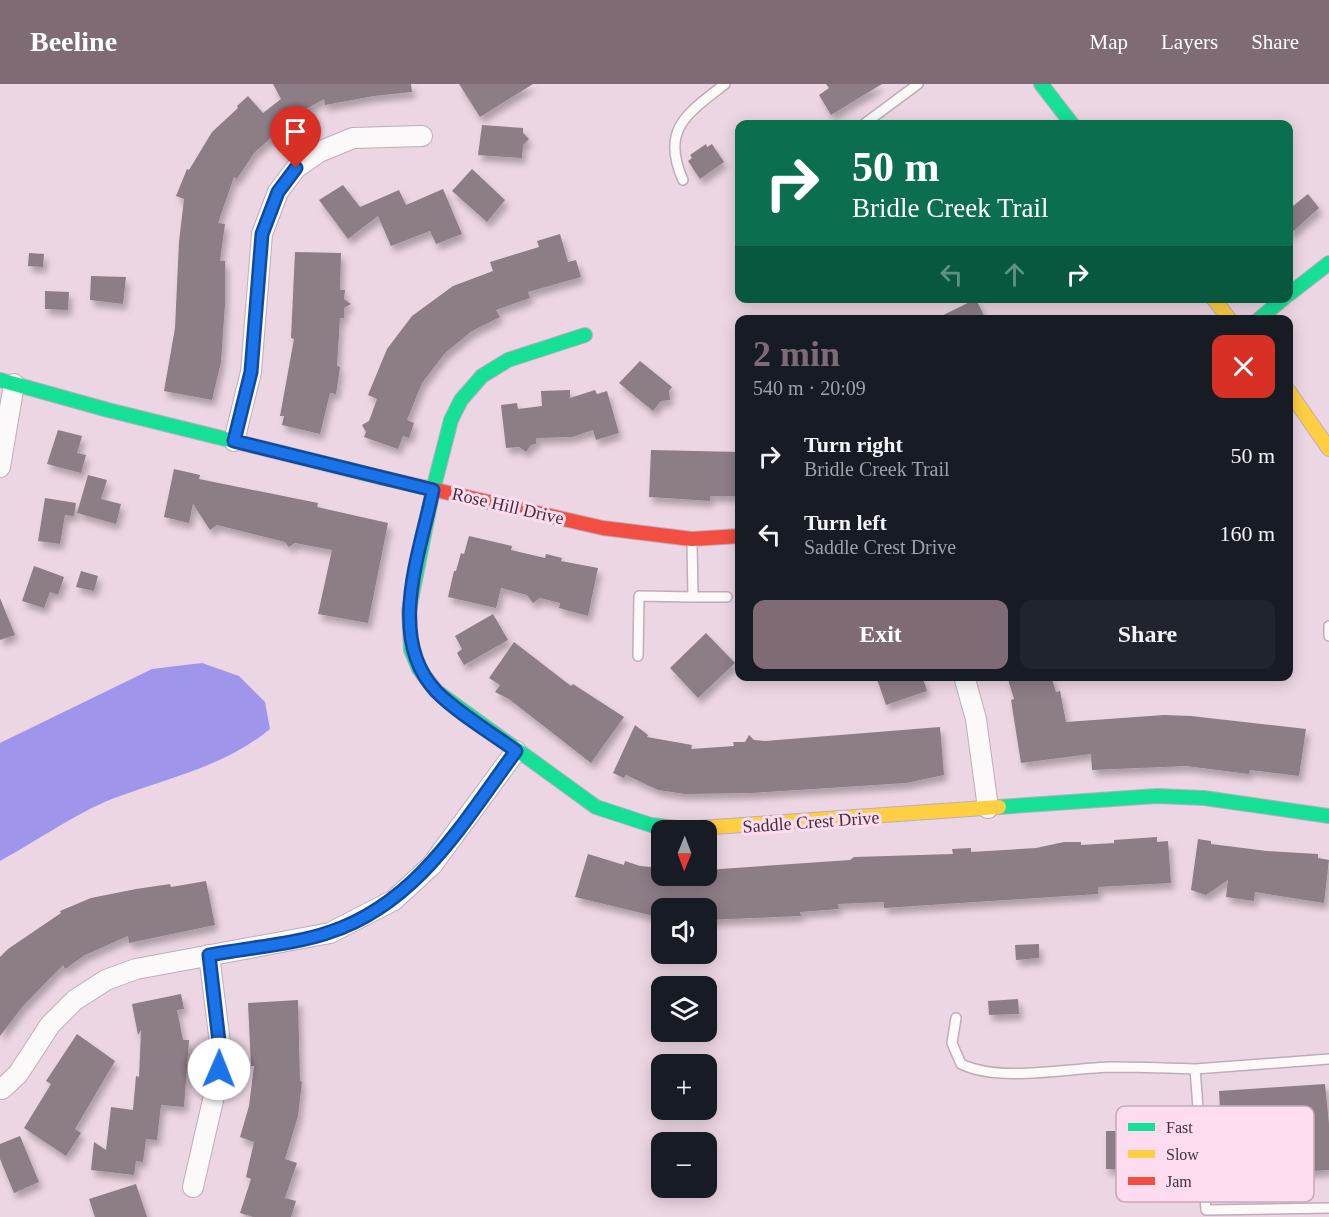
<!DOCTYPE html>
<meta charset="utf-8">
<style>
:root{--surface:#171b24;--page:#20242c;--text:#f1f3f6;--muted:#9ea1a6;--accent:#7e6b76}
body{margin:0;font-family:"Times New Roman",serif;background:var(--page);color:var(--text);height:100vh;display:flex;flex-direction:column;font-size:22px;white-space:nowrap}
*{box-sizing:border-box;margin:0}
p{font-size:20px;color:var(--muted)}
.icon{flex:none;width:33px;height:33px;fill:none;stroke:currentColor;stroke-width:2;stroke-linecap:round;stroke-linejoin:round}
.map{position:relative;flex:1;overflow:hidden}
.sheet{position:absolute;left:735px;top:231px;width:558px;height:366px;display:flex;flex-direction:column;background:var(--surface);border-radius:12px;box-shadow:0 3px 15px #0003}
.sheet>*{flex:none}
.guide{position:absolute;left:735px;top:36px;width:558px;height:183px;border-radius:12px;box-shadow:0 3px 15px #0003;background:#0b6e4f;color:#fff;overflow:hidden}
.needle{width:39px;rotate:181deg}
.tools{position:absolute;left:651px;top:736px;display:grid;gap:12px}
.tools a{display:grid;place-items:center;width:66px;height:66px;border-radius:12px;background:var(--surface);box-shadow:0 3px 15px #0003;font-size:30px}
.pin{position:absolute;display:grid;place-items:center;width:51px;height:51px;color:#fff;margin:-62px -26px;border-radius:50% 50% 50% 0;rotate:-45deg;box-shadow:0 0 6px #0007}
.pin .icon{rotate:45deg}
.me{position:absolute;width:66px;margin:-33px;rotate:1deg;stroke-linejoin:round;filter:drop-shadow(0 0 4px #0008)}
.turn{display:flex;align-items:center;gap:21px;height:126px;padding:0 18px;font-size:27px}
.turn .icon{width:78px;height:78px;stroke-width:2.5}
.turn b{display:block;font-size:42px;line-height:51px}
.lanes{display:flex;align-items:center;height:57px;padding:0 18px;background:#0003;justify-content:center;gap:30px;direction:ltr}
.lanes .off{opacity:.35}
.round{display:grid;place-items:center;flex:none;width:63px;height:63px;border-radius:12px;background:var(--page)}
.overview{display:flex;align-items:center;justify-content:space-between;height:102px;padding:0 18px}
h1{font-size:36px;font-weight:700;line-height:45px;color:var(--accent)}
.button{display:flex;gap:12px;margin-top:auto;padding:12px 18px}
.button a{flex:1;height:69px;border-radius:12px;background:var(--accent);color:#fff;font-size:24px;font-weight:700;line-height:69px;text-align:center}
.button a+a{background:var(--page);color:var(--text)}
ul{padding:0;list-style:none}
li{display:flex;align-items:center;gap:18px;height:78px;padding:0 18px}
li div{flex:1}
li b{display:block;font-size:22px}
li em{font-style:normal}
header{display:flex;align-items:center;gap:36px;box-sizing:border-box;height:84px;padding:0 30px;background:var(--accent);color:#fff}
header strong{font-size:28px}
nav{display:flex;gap:33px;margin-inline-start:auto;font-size:21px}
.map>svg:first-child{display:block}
.water{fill:#9f95eb}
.building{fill:#8d7d87;filter:url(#shadow)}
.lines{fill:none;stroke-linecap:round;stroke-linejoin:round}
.lane-casing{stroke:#beadb8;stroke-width:12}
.street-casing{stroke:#beadb8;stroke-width:22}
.fast-casing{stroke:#beadb8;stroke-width:16}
.slow-casing{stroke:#beadb8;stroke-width:16}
.jam-casing{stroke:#beadb8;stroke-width:16}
.lane{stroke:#fcf9fb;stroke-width:9}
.street{stroke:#fcf9fb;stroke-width:20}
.fast{stroke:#16e098;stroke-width:14}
.slow{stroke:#ffcf43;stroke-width:14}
.jam{stroke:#f24e42;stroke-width:14}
.route-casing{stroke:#114b97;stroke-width:15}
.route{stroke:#1a73e8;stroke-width:10}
.labels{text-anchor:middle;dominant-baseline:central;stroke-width:6;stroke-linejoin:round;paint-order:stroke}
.street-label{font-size:18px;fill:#42313b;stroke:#fedcef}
.key{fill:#fedcef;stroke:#c6a9b9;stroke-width:1.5}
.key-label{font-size:16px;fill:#42313b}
</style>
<header>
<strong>Beeline</strong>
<nav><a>Map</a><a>Layers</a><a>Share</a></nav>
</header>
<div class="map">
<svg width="1329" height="1133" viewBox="0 0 1329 1133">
<defs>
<filter id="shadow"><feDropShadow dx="3.5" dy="6" stdDeviation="3" flood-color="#0004"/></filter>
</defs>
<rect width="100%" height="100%" fill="#ecd6e3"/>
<path class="water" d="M 202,579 L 239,592 L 265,618 L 270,645 C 224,683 167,694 112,715 C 76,729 35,758 0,777 L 0,659 L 152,585 Z"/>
<path class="building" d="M 273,0 L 411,0 L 412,8 L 374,12 L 325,21 L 324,15 L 275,42 L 280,46 L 254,69 L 237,95 L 234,93 L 218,139 L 225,140 L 220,177 L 225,177 L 225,220 L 221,278 L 212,316 L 164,307 L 175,244 L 179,158 L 184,115 L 176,112 L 187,85 L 189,86 L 212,48 L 238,24 L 237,22 L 248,12 L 263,29 L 281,15 Z
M 459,0 L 533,0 L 480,33 Z
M 826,0 L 882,0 L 831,31 L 819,11 L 829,4 Z
M 482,41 L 523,44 L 523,49 L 529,55 L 523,61 L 522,74 L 478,71 Z
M 706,60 L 707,63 L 712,60 L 724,78 L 700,95 L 688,77 L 692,74 L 690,71 Z
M 472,85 L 505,116 L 487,138 L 452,107 Z
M 343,101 L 360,123 L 399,106 L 406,121 L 443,105 L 462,150 L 436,160 L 430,147 L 391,162 L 378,132 L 348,155 L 319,116 Z
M 1308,110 L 1319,124 L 1288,152 L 1288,126 Z
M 560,150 L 568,178 L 576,176 L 581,193 L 528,208 L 530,214 L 496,226 L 500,233 L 472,247 L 445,269 L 422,299 L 407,336 L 414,339 L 409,354 L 403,352 L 398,365 L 364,353 L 366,348 L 362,341 L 369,337 L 377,315 L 368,311 L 387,265 L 412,232 L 453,202 L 493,187 L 490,178 L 539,163 L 537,157 Z
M 295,168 L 341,169 L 340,206 L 345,206 L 344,215 L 351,220 L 344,224 L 344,234 L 340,234 L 337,282 L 340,283 L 336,310 L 330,309 L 320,350 L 282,341 L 284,332 L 280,332 L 294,255 L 291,254 Z
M 29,169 L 44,170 L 43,183 L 28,182 Z
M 91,192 L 126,193 L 123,220 L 90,216 Z
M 45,207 L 69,208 L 68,226 L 45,225 Z
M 976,215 L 986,236 L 933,236 Z
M 640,277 L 672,303 L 669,307 L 670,316 L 661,317 L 653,327 L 619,299 Z
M 570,306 L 570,314 L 595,306 L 597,310 L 607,307 L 619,349 L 596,356 L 593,346 L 572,353 L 536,354 L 536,360 L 531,361 L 526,368 L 519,363 L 506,364 L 501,321 L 517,319 L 518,325 L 542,322 L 541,307 Z
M 58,346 L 82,352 L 77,369 L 86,371 L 81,389 L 47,380 Z
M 651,366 L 740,368 L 740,412 L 710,412 L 710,417 L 649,413 Z
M 174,385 L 200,391 L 199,395 L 318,419 L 317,423 L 388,439 L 368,539 L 318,530 L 332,466 L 295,459 L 289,463 L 285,458 L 217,441 L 210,446 L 193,420 L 189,439 L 164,433 Z
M 88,391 L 107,396 L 101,415 L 121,420 L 116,440 L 77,429 Z
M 45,414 L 76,419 L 74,432 L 65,431 L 60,460 L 38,457 Z
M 469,452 L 512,462 L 511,466 L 545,474 L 546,470 L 562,474 L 561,477 L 598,484 L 588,532 L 559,524 L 560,519 L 540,514 L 533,519 L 527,511 L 501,504 L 496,524 L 448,513 L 454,487 L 456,487 L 461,469 L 464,470 Z
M 34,482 L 64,493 L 58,511 L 50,508 L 44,524 L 22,517 Z
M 81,487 L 98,492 L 94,507 L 76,503 Z
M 0,514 L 15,551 L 0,556 Z
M 493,530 L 508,556 L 464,581 L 457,569 L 462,565 L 455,552 Z
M 706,549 L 735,579 L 698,614 L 670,584 Z
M 514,558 L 571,602 L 573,600 L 624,633 L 591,679 L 509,615 L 495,608 L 500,601 L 489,594 Z
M 884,592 L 922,592 L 927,607 L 886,621 L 877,595 Z
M 1007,592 L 1051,592 L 1056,608 L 1060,607 L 1066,638 L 1164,631 L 1191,632 L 1306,645 L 1299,692 L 1250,686 L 1249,690 L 1186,682 L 1092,686 L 1091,670 L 1021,679 L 1011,616 L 1014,615 Z
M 635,641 L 648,651 L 647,653 L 692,661 L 691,665 L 734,662 L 733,658 L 745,658 L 749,651 L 754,656 L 765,657 L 940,643 L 944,691 L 906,699 L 751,709 L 685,710 L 658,706 L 626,691 L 624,694 L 613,689 Z
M 1157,753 L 1157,758 L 1168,757 L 1171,799 L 1098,803 L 1098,810 L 884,824 L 884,818 L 838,820 L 839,825 L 800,828 L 801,832 L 706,836 L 706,825 L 662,825 L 662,834 L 575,813 L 588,770 L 624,781 L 625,777 L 640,782 L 662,784 L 662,792 L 695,793 L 706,792 L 706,786 L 850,776 L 854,773 L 953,770 L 952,765 L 971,764 L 971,768 L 1036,764 L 1064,758 L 1081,758 L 1081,761 L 1114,759 L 1114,756 Z
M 1198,755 L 1211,757 L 1211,760 L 1267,767 L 1318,770 L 1318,774 L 1329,776 L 1324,819 L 1255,808 L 1254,817 L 1226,813 L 1228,796 L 1206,811 L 1191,806 Z
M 206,797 L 215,841 L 129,859 L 128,852 L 85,871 L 65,885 L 63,881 L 23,922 L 0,952 L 0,873 L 8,865 L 61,829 L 60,827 L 91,814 L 136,805 L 170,800 L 171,803 Z
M 1039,860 L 1039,874 L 1016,876 L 1015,861 Z
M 181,910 L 184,925 L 177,926 L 183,956 L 189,956 L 184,1023 L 161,1021 L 157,1056 L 146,1055 L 143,1078 L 136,1077 L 134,1091 L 91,1086 L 94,1058 L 106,1066 L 111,1023 L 133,1026 L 136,992 L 139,993 L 141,946 L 138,951 L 132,920 Z
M 1018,915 L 1019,930 L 989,931 L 988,917 Z
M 298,916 L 300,997 L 302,998 L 298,1032 L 285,1075 L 297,1079 L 285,1114 L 296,1117 L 291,1133 L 253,1133 L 240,1129 L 251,1095 L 246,1093 L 254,1058 L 240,1053 L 249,1022 L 254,982 L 251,982 L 248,919 Z
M 77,950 L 115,977 L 75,1045 L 81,1049 L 66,1072 L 24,1044 L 51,1000 L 46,997 Z
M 1325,1000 L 1329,1040 L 1329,1086 L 1224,1092 L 1219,1007 Z
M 1106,1047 L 1153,1047 L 1153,1085 L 1106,1085 Z
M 20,1052 L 39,1098 L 14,1109 L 0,1075 L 0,1060 Z
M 136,1100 L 147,1133 L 95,1133 L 89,1115 Z"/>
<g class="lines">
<defs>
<path id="lane" d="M 864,40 L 918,0
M 683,96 C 660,45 688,29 725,0
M 693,513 L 727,513
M 1329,542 L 1329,552
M 638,572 L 639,512 L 693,513 L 692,458
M 956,934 L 952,959 L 961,980 C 1001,999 1067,984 1112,983 C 1139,983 1167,984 1195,985
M 1329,975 L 1195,985 L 1206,1126 L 1329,1124"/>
<path id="street" d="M 234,357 L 251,288 L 262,150 L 278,108 L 296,84 L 319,68 L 353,54 L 422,52
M 0,383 L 14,300
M 964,592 L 976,635 L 988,724
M 2,1005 L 18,990 L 50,941 L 75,916 L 106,896 L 136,885 L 330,849 L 394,816 L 432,781 L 516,667
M 193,1103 L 216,1003 L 221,967 L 209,871"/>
<path id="fast" d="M 1041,0 L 1072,40
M 1288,211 L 1329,179
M 1258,236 L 1284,214
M 585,251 L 508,276 L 482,292 L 461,316 L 451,336 L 433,406 L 409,526 L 411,566 L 419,585 L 436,607 L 596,723 L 651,741 L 685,745
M 0,296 L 108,326 L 383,394
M 999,723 L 1157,712 L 1204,714 L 1329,732"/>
<path id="slow" d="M 1213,214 L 1230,236
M 1288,306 L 1329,365
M 685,745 L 999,723"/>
<path id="jam" d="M 383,394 L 603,444 L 692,455 L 740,452"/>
</defs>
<use href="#lane" class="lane-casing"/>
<use href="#street" class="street-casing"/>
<use href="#fast" class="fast-casing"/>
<use href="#slow" class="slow-casing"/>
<use href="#jam" class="jam-casing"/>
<use href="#lane" class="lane"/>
<use href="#street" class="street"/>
<use href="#fast" class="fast"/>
<use href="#slow" class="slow"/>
<use href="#jam" class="jam"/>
</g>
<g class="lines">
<defs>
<path id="route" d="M 219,985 L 220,966 L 209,871 C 246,864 297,860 330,848 C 418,819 464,737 516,667 C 493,650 456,628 436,607 C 386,554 420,469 433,406 L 234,357 L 251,288 L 262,150 L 278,108 L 296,84"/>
</defs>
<use href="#route" class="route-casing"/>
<use href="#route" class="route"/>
</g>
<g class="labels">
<g class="street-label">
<text transform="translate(508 422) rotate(13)">Rose Hill Drive</text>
<text transform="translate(811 738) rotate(-4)">Saddle Crest Drive</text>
</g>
</g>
<rect x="1116" y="1022" width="198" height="96" rx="9" class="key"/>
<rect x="1128" y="1039" width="27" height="8" fill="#16e098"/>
<rect x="1128" y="1066" width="27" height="8" fill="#ffcf43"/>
<rect x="1128" y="1093" width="27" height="8" fill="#f24e42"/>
<g class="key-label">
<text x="1166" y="1049">Fast</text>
<text x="1166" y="1076">Slow</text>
<text x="1166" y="1103">Jam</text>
</g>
</svg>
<div class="tools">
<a><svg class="needle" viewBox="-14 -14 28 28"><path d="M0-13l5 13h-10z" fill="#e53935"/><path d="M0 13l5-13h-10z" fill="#9ea1a6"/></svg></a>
<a><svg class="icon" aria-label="sound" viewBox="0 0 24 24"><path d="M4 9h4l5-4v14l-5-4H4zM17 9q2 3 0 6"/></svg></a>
<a><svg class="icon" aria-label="layers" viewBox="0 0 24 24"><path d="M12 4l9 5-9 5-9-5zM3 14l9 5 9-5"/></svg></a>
<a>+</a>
<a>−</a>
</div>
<div class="pin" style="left:296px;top:84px;background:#d93025"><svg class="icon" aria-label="arrive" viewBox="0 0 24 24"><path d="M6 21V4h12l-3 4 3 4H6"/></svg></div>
<svg class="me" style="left:219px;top:985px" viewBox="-20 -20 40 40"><circle r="19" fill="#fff"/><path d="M0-13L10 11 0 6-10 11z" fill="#1a73e8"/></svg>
<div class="guide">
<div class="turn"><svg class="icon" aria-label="right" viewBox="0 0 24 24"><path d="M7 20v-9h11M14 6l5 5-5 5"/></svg><div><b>50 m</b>Bridle Creek Trail</div></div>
<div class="lanes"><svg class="icon off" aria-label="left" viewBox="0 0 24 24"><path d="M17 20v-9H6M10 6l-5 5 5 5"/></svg><svg class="icon off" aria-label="ahead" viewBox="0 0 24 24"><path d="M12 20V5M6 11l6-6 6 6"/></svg><svg class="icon" aria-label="right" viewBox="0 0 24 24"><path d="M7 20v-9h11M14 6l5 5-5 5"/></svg></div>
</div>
<section class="sheet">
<div class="overview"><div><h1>2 min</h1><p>540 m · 20:09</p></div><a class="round" style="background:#d93025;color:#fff"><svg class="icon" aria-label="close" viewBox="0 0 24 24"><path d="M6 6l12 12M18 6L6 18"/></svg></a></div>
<ul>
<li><svg class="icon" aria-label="right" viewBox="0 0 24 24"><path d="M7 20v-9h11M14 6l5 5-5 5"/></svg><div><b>Turn right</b><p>Bridle Creek Trail</p></div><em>50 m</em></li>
<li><svg class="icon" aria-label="left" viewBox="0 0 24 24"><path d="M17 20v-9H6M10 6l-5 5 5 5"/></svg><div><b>Turn left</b><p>Saddle Crest Drive</p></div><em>160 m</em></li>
</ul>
<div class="button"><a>Exit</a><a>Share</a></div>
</section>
</div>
